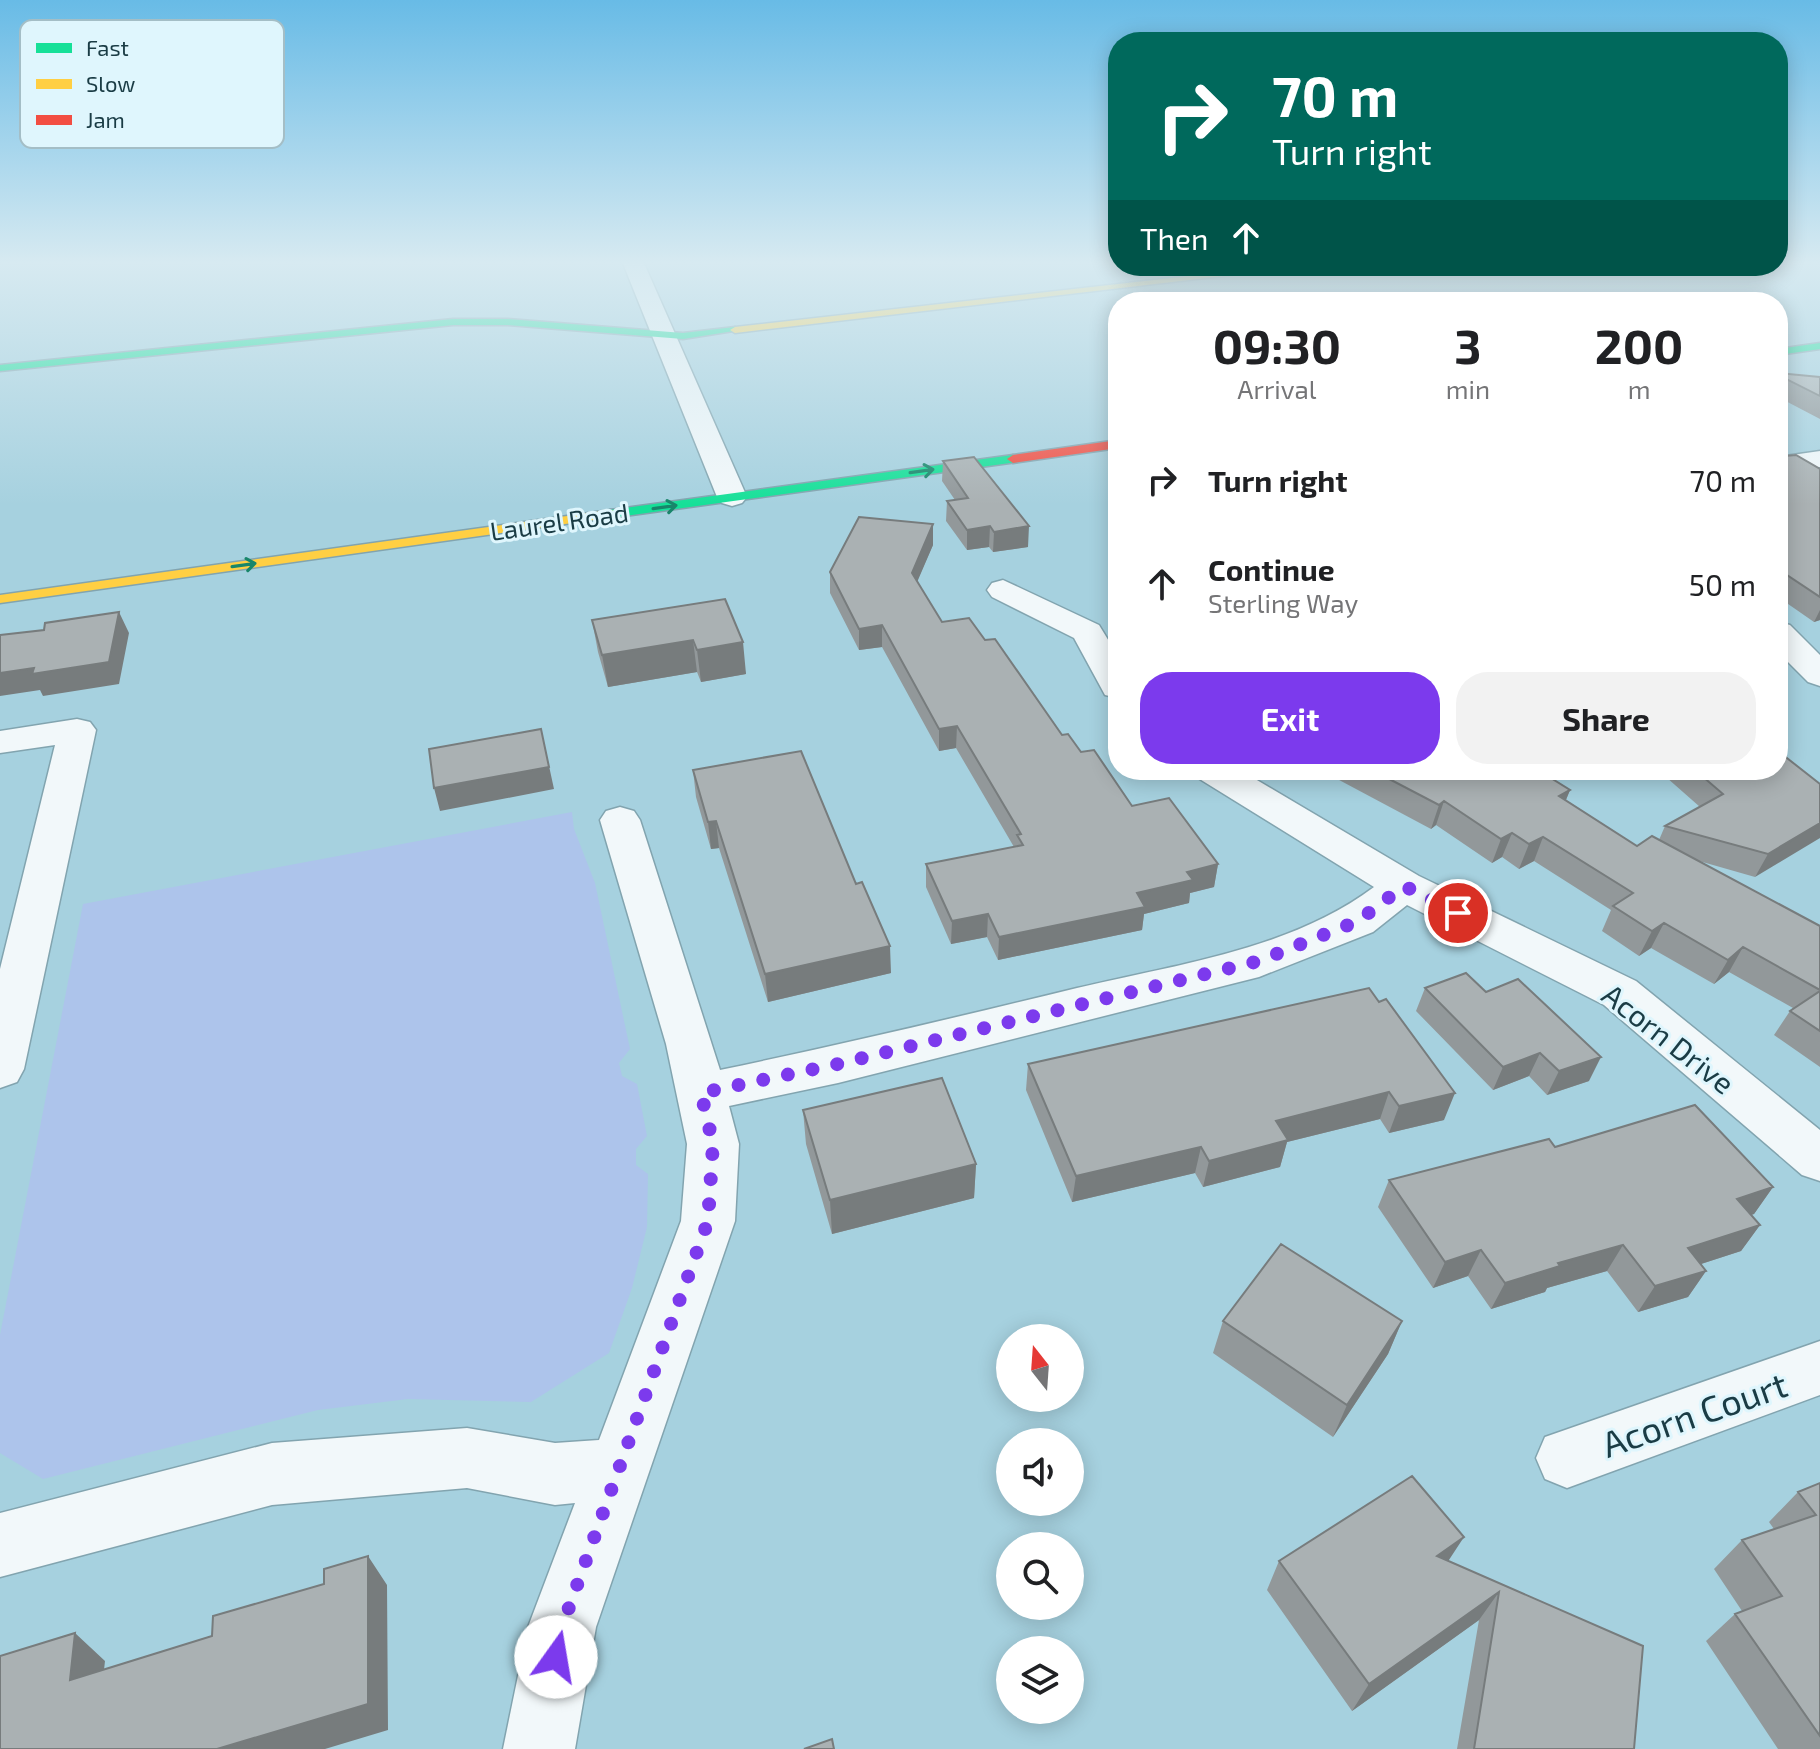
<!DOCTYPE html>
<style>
:root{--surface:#fff;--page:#f2f2f2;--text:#202124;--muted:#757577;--accent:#7c3aed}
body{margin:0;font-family:"Exo 2",sans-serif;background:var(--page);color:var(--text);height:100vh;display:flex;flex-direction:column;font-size:30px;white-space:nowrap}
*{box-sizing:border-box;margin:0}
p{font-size:26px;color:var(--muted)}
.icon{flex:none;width:44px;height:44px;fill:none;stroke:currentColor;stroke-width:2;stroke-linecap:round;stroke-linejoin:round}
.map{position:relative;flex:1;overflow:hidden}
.details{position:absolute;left:1108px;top:292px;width:680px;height:488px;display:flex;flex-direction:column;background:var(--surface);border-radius:32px;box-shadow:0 4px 20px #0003}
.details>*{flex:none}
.hud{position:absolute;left:1108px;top:32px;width:680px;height:244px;border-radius:32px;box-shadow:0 4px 20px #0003;background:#00695c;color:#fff;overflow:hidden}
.needle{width:52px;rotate:343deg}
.tools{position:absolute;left:996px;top:1324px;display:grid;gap:16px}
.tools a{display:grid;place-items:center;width:88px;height:88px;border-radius:50%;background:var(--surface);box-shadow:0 4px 20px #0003;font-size:40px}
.pin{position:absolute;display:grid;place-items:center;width:68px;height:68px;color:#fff;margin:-34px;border:4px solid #fff;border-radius:50%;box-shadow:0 2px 8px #0007}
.me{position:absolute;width:88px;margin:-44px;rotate:13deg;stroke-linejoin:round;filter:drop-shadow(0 0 6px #0008)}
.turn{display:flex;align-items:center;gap:28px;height:168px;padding:0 32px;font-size:36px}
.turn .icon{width:104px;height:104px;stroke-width:2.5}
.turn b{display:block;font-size:56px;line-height:68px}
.then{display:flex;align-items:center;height:76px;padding:0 32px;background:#0003;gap:16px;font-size:30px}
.eta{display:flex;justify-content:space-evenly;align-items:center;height:136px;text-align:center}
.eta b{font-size:48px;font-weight:700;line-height:56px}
.cta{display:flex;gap:16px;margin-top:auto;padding:16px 32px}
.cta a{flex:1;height:92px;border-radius:32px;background:var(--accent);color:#fff;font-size:32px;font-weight:700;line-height:92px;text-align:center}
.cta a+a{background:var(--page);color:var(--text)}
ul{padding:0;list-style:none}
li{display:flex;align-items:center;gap:24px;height:104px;padding:0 32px}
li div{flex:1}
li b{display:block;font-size:30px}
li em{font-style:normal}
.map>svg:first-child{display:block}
.green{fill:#adc4eb}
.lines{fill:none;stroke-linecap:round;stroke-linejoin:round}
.street-casing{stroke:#82a4af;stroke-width:3}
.fast-casing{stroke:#82a4af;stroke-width:3}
.slow-casing{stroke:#82a4af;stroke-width:3}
.jam-casing{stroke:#82a4af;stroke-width:3}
.street{fill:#f2f8fa;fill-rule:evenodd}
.fast{fill:#16e098;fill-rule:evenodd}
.slow{fill:#ffcf43;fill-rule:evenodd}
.jam{fill:#f24e42;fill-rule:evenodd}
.wall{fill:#92989a}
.shaded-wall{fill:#777c7d}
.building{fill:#aab1b3;stroke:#777c7d;stroke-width:2}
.oneway{stroke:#18866a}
.route{stroke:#7c3aed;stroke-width:14;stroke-dasharray:0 25.2}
.labels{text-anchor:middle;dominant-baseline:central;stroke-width:6;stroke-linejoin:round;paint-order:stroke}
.far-street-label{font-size:26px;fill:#1a3c45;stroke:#dff6fd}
.street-label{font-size:30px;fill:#1a3c45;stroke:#dff6fd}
.near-street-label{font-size:36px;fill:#1a3c45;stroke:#dff6fd}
.key{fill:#dff6fd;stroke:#a4bec6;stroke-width:2}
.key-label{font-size:22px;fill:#1a3c45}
</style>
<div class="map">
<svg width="1820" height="1749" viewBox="0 0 1820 1749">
<rect width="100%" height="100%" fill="#a6d1df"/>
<path class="green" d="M 572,812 L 574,829 L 595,883 L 630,1049 L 619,1063 L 622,1076 L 637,1084 L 647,1136 L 636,1149 L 636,1165 L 648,1174 L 647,1227 L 632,1288 L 609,1353 L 531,1402 L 408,1399 L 318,1410 L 43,1479 L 0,1453 L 0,1335 L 83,904 Z"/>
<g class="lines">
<defs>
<path id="street" d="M 622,261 L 643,261 L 747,497 L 742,503 L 732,506 L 722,503 L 717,497 Z
M 1820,451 L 1820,467 L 1778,473 L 1778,457 Z
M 1003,580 L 1099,625 L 1118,656 L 1118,698 L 1105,695 L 1074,638 L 992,597 L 987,590 L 992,583 Z
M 1778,622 L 1790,625 L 1820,655 L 1820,686 L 1808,682 L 1778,652 Z
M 77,719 L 90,722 L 96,730 L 24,1069 L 17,1082 L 0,1088 L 0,969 L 55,745 L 0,753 L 0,731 Z
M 1193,770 L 1240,770 L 1419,876 L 1636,981 L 1820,1130 L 1820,1181 L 1802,1175 L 1604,1005 L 1407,905 L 1373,932 L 1259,977 L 838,1083 L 729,1106 L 739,1144 L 735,1221 L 596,1627 L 575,1749 L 503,1749 L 528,1627 L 575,1503 L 555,1505 L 467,1488 L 272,1505 L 0,1577 L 0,1513 L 272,1443 L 467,1428 L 555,1443 L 599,1440 L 681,1221 L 687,1144 L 666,1044 L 600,820 L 606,811 L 620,807 L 634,811 L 640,820 L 720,1070 C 840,1045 958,1017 1077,988 C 1177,964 1290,950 1374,887 L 1198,778 Z
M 1820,1341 L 1820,1395 L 1567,1488 L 1545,1479 L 1536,1458 L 1545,1437 Z"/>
<path id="fast" d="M 453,319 L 508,319 L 683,333 L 735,327 L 740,330 L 683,339 L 508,325 L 453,325 L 0,371 L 0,365 Z
M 1820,343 L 1820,349 L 1778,355 L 1778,349 Z
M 1013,455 L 1019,459 L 1017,462 L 610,518 L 604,514 L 610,510 Z"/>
<path id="slow" d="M 1278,266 L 1308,266 L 735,333 L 730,330 L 735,327 Z
M 610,510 L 615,511 L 615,517 L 0,603 L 0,595 Z"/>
<path id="jam" d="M 1118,440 L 1118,448 L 1013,463 L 1007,459 L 1013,455 Z"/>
</defs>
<use href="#street" class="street-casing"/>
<use href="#fast" class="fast-casing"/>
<use href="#slow" class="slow-casing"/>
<use href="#jam" class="jam-casing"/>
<use href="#street" class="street"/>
<use href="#fast" class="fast"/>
<use href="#slow" class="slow"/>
<use href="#jam" class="jam"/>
</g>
<path class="wall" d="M 1778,373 L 1820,377 L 1820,419 L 1778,397 Z
M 1778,445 L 1785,456 L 1820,469 L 1820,620 L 1814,622 L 1778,597 Z
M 943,461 L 1028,547 L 993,552 L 989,547 L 967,550 L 946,521 L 947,501 L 955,500 L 942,481 Z
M 933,524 L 933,545 L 917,581 L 942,622 L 985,640 L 1062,735 L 1081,752 L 1132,806 L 1218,864 L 1214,887 L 1190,893 L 1189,903 L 1144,914 L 1142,930 L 998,960 L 987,937 L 951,944 L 926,887 L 926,864 L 1014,847 L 956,748 L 939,751 L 882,647 L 859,650 L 830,593 L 830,572 Z
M 725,599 L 746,674 L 701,682 L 697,672 L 608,687 L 598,652 L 592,620 Z
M 693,770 L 856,884 L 891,973 L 768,1002 L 719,848 L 711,849 L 696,797 Z
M 1315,770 L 1538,770 L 1570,790 L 1566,800 L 1637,846 L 1659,840 L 1665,826 L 1700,807 L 1658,770 L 1778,770 L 1820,784 L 1755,877 L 1699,861 L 1820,926 L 1820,1067 L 1774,1035 L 1790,1011 L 1793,1008 L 1729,972 L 1714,984 L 1651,948 L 1639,956 L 1602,931 L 1611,910 L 1534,861 L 1519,869 L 1502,857 L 1492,863 L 1436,825 L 1431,829 L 1326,773 L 1320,775 Z
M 1369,988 L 1444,1120 L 1389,1133 L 1380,1119 L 1287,1142 L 1280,1167 L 1203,1187 L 1195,1173 L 1072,1202 L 1026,1090 L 1028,1064 Z
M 1425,988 L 1486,992 L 1589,1081 L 1547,1095 L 1529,1076 L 1493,1090 L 1416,1011 Z
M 803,1110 L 976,1164 L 974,1198 L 832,1234 L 806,1144 Z
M 1555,1147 L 1773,1187 L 1754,1214 L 1751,1215 L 1760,1225 L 1741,1251 L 1701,1264 L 1706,1271 L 1688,1297 L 1638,1312 L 1607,1271 L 1547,1288 L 1545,1292 L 1491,1309 L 1468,1276 L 1433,1288 L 1378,1207 L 1389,1180 Z
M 1223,1321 L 1402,1321 L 1388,1354 L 1333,1437 L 1213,1353 Z
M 1820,1483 L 1820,1749 L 1778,1749 L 1706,1641 L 1735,1614 L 1742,1611 L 1714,1569 L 1742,1540 L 1774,1529 L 1769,1522 L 1798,1492 Z
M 1279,1561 L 1448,1561 L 1643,1646 L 1634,1749 L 1457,1749 L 1479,1620 L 1352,1711 L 1267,1590 Z"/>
<path class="shaded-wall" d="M 933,524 L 933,545 L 912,594 L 912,573 Z
M 990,526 L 989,547 L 967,550 L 967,530 Z
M 1029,526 L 1028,547 L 993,552 L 994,532 Z
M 1820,610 L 1820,620 L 1814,622 Z
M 119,612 L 129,633 L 119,684 L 43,696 L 40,690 L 0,696 L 0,673 Z
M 882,625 L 882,647 L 859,650 L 859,629 Z
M 693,640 L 697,672 L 608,687 L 602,655 Z
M 743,642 L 746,674 L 701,682 L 697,650 Z
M 957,726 L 956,748 L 939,751 L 939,729 Z
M 541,729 L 554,789 L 440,811 L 434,788 Z
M 1322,770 L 1327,770 L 1326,773 L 1320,775 Z
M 1570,790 L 1560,814 L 1559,796 Z
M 1444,801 L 1436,825 L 1431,829 L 1439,805 Z
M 716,821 L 719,848 L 711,849 L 708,822 Z
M 1820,823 L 1820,838 L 1755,877 L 1768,854 Z
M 1512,833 L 1502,857 L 1492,863 L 1501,839 Z
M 1543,837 L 1534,861 L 1519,869 L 1529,844 Z
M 1218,864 L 1214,887 L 1190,893 L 1189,903 L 1144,914 L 1142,930 L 998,960 L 999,937 L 1187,872 Z
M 988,914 L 987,937 L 951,944 L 952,921 Z
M 1664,923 L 1651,948 L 1639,956 L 1652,931 Z
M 890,946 L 891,973 L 768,1002 L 765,974 Z
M 1743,947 L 1729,972 L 1714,984 L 1728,960 Z
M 1540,1053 L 1529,1076 L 1493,1090 L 1503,1067 Z
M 1601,1057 L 1589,1081 L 1547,1095 L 1559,1071 Z
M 1389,1092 L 1380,1119 L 1287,1142 L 1280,1167 L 1203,1187 L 1209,1161 L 1276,1121 Z
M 1455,1093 L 1444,1120 L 1389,1133 L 1399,1106 Z
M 1201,1147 L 1195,1173 L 1072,1202 L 1076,1176 Z
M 976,1164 L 974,1198 L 832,1234 L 830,1200 Z
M 1773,1187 L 1754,1214 L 1718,1226 L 1737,1199 Z
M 1760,1225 L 1741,1251 L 1670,1274 L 1688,1248 Z
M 1623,1245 L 1607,1271 L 1547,1288 L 1545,1292 L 1491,1309 L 1505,1283 L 1558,1263 Z
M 1481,1250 L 1468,1276 L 1433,1288 L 1445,1262 Z
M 1706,1271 L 1688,1297 L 1638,1312 L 1655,1286 Z
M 1402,1321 L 1388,1354 L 1333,1437 L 1347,1405 Z
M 1464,1537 L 1445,1566 L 1437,1556 Z
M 368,1556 L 387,1585 L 388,1730 L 325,1749 L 217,1749 Z
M 1499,1592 L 1479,1620 L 1352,1711 L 1369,1684 Z
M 75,1633 L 105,1661 L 100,1706 L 70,1680 Z"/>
<path class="building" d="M 1778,373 L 1820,377 L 1820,396 L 1778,375 Z
M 1778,445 L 1784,448 L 1785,456 L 1796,455 L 1820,469 L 1820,597 L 1778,569 Z
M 974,457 L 1029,526 L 994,532 L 990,526 L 967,530 L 947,501 L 968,498 L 943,461 Z
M 859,517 L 933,524 L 912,573 L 942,622 L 969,618 L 985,640 L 995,639 L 1062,735 L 1068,734 L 1081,752 L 1094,750 L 1132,806 L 1169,798 L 1218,864 L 1187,872 L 1193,880 L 1137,893 L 1145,907 L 999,937 L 988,914 L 952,921 L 926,864 L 1023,845 L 1017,835 L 1021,834 L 957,726 L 939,729 L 882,625 L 859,629 L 830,572 Z
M 725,599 L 743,642 L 697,650 L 693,640 L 602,655 L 592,620 Z
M 119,612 L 109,662 L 32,674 L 34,668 L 0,673 L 0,635 L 44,630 L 45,623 Z
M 541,729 L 549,767 L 434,788 L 429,749 Z
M 801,751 L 856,884 L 862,882 L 890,946 L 765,974 L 716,821 L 708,822 L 693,770 Z
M 1778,751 L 1820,784 L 1820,823 L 1768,854 L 1665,826 L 1723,794 L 1695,770 L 1778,770 Z
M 1372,770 L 1538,770 L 1570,790 L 1559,796 L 1637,846 L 1652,836 L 1820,926 L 1820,990 L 1743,947 L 1728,960 L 1664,923 L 1652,931 L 1613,906 L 1633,893 L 1543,837 L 1529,844 L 1512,833 L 1501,839 L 1444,801 L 1439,805 Z
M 1466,973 L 1486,992 L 1518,979 L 1601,1057 L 1559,1071 L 1540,1053 L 1503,1067 L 1425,988 Z
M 1369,988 L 1379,1002 L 1386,999 L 1455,1093 L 1399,1106 L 1389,1092 L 1276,1121 L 1288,1140 L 1209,1161 L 1201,1147 L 1076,1176 L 1028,1064 Z
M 1820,991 L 1820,1031 L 1790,1011 Z
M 942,1078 L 976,1164 L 830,1200 L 803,1110 Z
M 1695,1105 L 1773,1187 L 1737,1199 L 1760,1225 L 1688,1248 L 1706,1271 L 1655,1286 L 1623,1245 L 1558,1263 L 1560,1266 L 1505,1283 L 1481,1250 L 1445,1262 L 1389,1180 L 1549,1139 L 1555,1147 Z
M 1281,1244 L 1402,1321 L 1347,1405 L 1223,1321 Z
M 1412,1476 L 1464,1537 L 1437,1556 L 1643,1646 L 1634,1749 L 1474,1749 L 1499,1592 L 1369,1684 L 1279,1561 Z
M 1820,1483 L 1820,1736 L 1735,1614 L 1782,1596 L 1742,1540 L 1816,1515 L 1798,1492 Z
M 368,1556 L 368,1704 L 217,1749 L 0,1749 L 0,1656 L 75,1633 L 70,1680 L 212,1636 L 213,1616 L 324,1584 L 324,1569 Z
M 832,1739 L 834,1749 L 804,1749 Z"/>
<defs><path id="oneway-shaft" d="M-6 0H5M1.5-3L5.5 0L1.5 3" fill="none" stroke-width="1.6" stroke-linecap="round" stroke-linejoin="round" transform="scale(2)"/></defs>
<g class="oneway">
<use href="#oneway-shaft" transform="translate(922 471) rotate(-8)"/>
<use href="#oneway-shaft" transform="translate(665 507) rotate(-8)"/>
<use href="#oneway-shaft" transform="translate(244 565) rotate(-8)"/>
</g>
<linearGradient id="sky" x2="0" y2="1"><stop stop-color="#68bbe6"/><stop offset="0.52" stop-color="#d7eaf1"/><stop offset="1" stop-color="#d7eaf1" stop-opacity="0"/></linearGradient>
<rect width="1820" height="505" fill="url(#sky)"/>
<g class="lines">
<path class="route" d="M 556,1657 L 562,1627 L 708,1221 L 713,1144 L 701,1093 L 838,1064 L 1259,961 L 1358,921 L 1404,886 L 1458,913"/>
</g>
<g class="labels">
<g class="far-street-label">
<text transform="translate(559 521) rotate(-8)">Laurel Road</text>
</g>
<g class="street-label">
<text transform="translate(1669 1038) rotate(38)">Acorn Drive</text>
</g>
<g class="near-street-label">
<text transform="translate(1694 1413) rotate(-19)">Acorn Court</text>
</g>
</g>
<rect x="20" y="20" width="264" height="128" rx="12" class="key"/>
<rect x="36" y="43" width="36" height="10" fill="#16e098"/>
<rect x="36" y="79" width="36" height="10" fill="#ffcf43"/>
<rect x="36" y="115" width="36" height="10" fill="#f24e42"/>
<g class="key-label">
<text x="86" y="56">Fast</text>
<text x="86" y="92">Slow</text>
<text x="86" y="128">Jam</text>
</g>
</svg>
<div class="tools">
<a><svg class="needle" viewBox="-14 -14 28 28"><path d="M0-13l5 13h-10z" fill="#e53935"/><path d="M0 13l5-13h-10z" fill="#757577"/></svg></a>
<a><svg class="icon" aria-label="sound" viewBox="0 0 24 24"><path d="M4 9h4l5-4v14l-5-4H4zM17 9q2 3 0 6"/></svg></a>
<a><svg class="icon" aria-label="search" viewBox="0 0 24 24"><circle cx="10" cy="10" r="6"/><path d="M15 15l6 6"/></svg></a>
<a><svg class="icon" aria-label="layers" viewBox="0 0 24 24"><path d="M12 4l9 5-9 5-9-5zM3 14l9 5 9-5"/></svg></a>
</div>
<div class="pin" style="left:1458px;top:913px;background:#d93025"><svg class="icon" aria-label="arrive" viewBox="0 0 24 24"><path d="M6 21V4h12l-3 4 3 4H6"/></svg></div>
<svg class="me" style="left:556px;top:1657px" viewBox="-20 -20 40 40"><circle r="19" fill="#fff"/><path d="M0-13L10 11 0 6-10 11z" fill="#7c3aed"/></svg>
<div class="hud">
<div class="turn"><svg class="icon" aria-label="right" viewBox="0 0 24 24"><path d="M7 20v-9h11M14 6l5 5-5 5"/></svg><div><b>70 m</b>Turn right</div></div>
<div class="then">Then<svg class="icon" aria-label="ahead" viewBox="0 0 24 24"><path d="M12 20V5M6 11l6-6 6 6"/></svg></div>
</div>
<section class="details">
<div class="eta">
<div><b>09:30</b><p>Arrival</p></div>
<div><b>3</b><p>min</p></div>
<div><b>200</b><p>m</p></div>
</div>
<ul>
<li><svg class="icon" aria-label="right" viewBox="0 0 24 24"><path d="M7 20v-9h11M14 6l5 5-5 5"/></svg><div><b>Turn right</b></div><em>70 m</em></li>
<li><svg class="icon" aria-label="ahead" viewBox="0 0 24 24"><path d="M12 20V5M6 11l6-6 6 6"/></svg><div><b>Continue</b><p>Sterling Way</p></div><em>50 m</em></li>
</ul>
<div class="cta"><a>Exit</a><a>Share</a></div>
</section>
</div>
